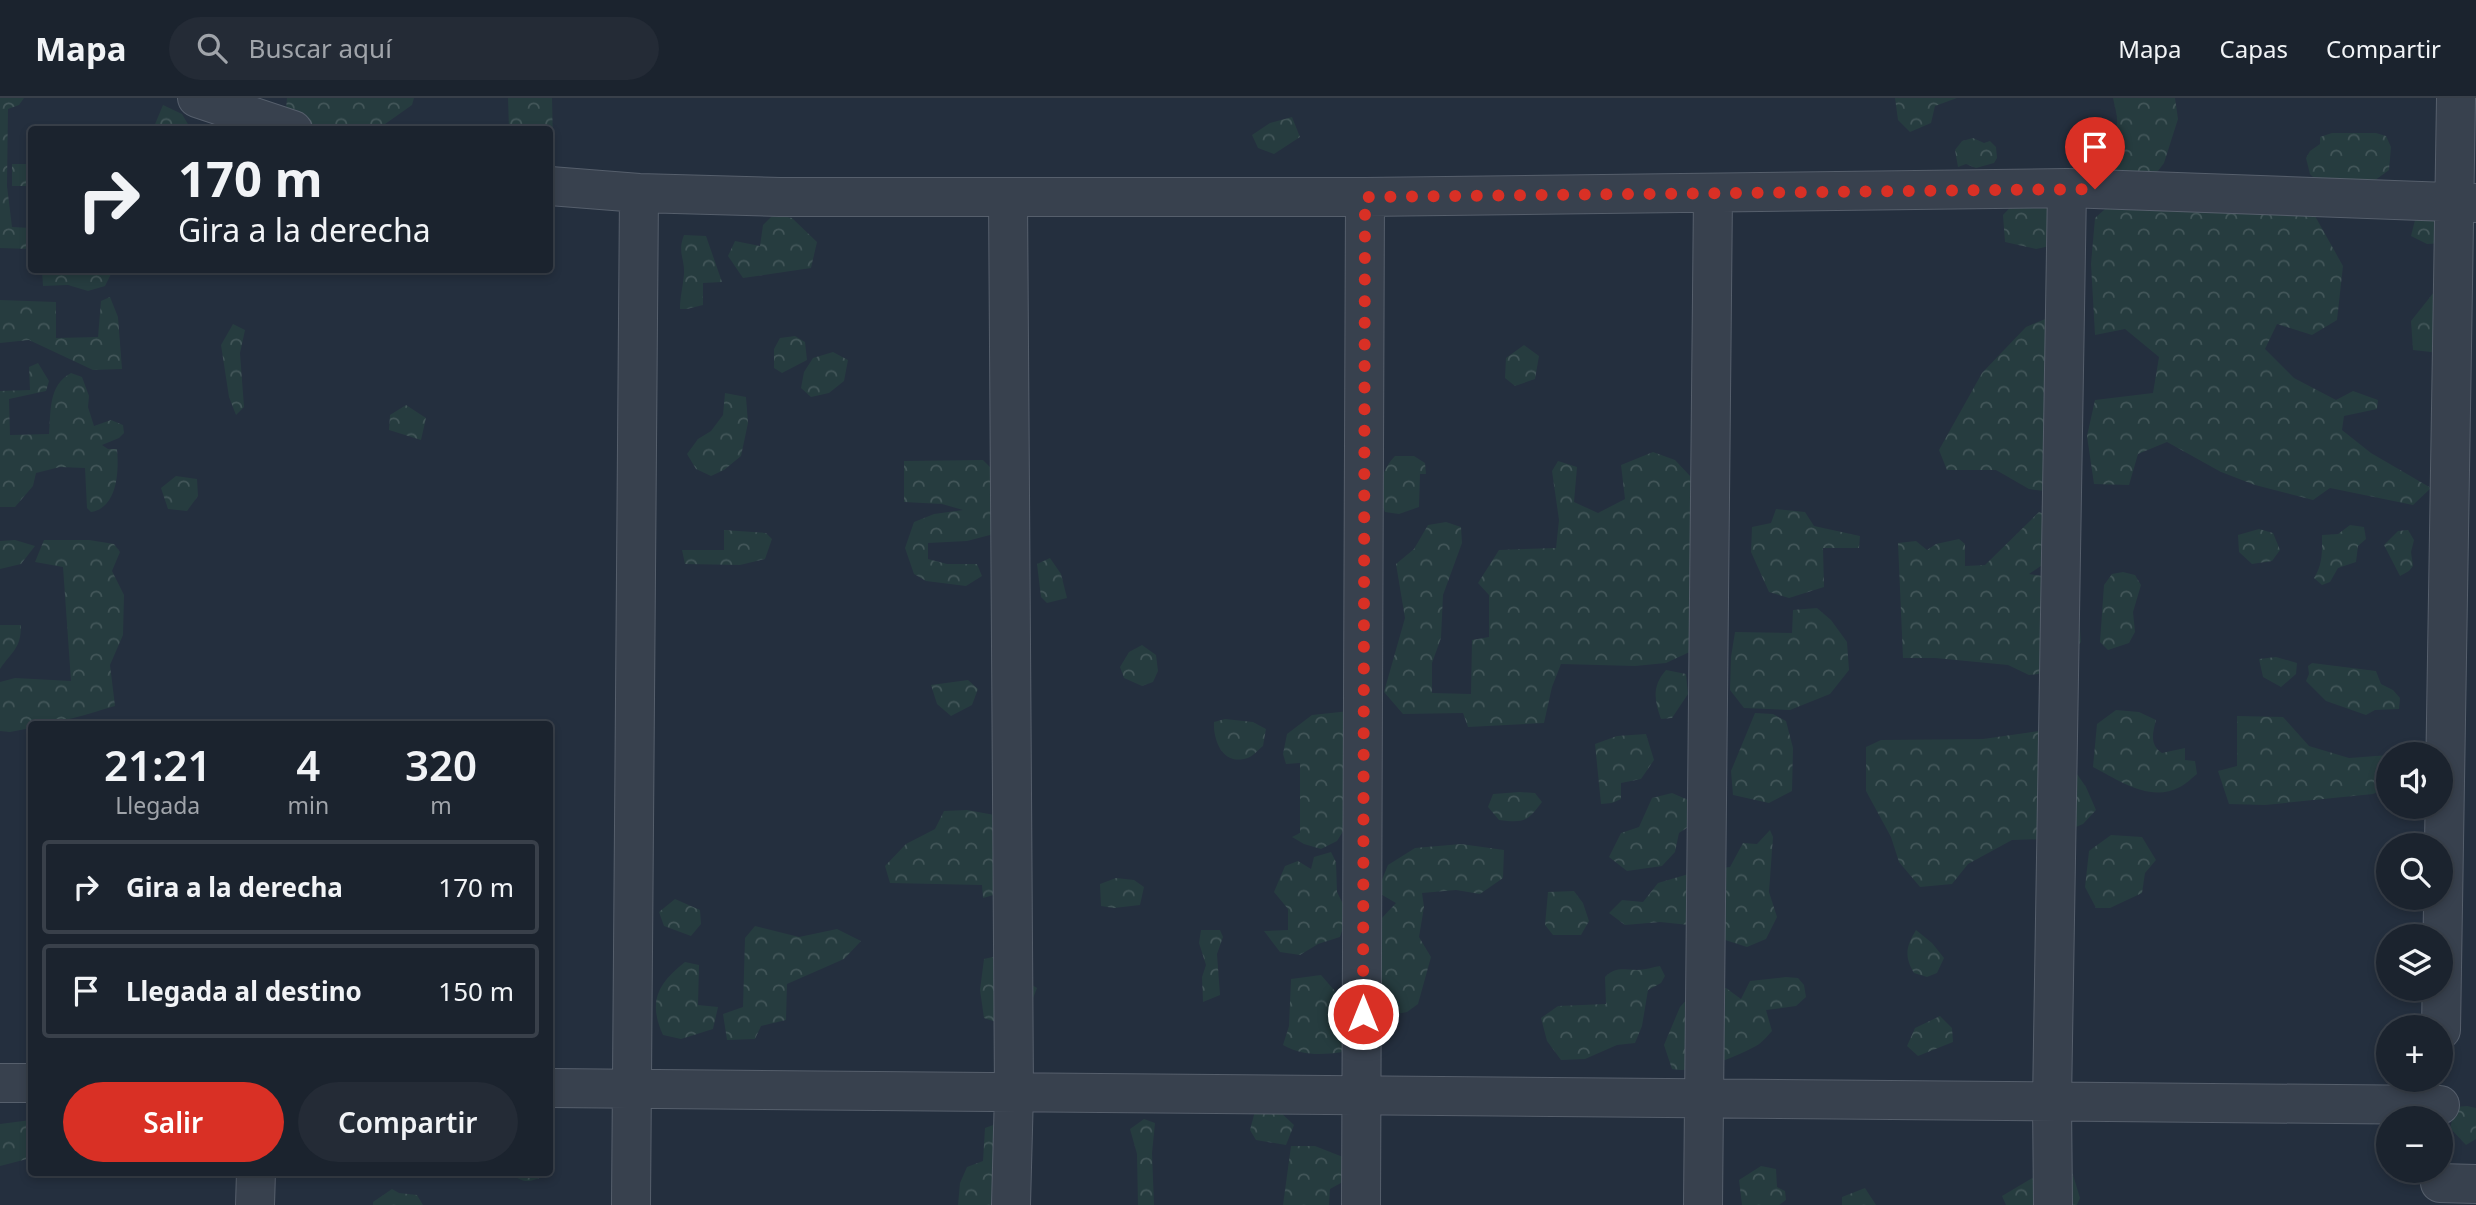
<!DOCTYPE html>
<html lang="es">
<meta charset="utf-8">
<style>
:root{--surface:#1b232e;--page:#242b36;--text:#f1f3f6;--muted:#a0a4aa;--line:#39404a;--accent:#d93025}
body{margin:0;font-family:"Noto Sans",sans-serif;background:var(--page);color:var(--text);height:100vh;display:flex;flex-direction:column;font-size:26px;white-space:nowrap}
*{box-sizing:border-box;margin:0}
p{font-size:23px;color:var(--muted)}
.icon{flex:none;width:38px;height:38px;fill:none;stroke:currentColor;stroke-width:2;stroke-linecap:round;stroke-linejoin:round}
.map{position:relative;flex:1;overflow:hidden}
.drawer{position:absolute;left:28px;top:623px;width:525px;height:455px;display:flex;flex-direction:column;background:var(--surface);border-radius:7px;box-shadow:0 4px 10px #0003,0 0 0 2px var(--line)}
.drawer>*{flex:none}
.banner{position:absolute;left:28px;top:28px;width:525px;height:147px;border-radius:7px;box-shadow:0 4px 10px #0003,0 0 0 2px var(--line);background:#1b232e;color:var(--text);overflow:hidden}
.controls{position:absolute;left:2376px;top:644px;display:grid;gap:14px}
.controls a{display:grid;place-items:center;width:77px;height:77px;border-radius:50%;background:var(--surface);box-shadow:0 4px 10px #0003,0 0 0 2px var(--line);font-size:35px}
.pin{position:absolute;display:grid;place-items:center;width:60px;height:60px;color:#fff;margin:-72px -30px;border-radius:50% 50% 50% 0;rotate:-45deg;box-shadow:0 0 7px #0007}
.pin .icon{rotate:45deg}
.me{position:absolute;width:77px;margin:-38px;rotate:0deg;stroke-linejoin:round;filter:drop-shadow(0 0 5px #0008)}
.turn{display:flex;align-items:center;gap:24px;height:147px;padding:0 35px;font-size:32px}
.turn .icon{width:91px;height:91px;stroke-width:2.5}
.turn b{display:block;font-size:49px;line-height:60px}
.eta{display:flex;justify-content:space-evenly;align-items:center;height:119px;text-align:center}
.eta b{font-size:42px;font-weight:600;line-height:49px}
.cta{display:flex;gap:14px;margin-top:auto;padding:14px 35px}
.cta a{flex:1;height:80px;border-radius:42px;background:var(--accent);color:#fff;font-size:28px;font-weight:600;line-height:80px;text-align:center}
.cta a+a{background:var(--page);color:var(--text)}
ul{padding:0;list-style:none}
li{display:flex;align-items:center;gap:21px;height:94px;margin:0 14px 10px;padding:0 21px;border:4px solid var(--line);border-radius:7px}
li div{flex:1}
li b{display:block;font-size:26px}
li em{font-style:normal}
header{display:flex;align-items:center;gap:42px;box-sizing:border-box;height:98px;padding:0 35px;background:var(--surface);border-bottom:2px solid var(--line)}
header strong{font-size:33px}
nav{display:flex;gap:38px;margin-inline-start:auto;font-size:24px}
.search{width:490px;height:63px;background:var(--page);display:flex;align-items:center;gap:18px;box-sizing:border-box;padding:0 24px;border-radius:38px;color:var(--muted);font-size:26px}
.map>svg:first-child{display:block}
.forest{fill:url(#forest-crowns)}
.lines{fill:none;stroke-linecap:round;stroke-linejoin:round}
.minor-casing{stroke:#565f6c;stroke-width:40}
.minor{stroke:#38414e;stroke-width:38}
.route{stroke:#d93025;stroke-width:12;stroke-dasharray:0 21.6}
</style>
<header>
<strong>Mapa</strong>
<div class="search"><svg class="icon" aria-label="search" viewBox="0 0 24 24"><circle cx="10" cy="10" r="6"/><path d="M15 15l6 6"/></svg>Buscar aquí</div>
<nav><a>Mapa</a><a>Capas</a><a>Compartir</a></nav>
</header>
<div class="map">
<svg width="2476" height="1107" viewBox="0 0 2476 1107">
<defs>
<pattern id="forest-crowns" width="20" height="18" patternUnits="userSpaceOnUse" patternTransform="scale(1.75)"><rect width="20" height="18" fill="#263c3f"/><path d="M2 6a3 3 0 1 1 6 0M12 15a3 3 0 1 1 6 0" fill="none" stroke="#435659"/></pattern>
</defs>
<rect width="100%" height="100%" fill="#242f3e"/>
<path class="forest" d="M 0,0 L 24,0 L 19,7 L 8,11 L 7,88 L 12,129 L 31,130 L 31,151 L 0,150 Z
M 287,0 L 414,0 L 412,7 L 378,31 L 298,31 L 286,12 Z
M 508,0 L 552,0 L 553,45 L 550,51 L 550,32 L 509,31 Z
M 1895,0 L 1957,0 L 1935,8 L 1931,25 L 1910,34 L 1898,22 Z
M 2113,0 L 2175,0 L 2178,21 L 2164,65 L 2158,73 L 2144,78 L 2123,72 L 2077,72 C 2077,45 2082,37 2110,42 C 2122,28 2116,16 2113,0 Z
M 163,7 L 182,16 L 189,28 L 188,31 L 153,31 Z
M 1292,19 L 1300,39 L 1274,56 L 1258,50 L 1252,37 L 1270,25 Z
M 2332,35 L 2376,35 L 2386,38 L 2391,49 L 2389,72 L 2363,91 L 2326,93 L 2310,76 L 2306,60 L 2310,53 L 2320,46 L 2320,39 Z
M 1973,40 L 1984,45 L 1990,43 L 1996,49 L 1997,60 L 1994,65 L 1976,70 L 1966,66 L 1958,69 L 1955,52 L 1962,43 Z
M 12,66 L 31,66 L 31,88 L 12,88 Z
M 2124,94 L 2315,118 L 2343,168 L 2337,222 L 2312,237 L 2277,226 L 2265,251 L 2294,280 L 2336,302 L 2353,293 L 2378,302 L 2377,311 L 2344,318 L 2342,332 L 2371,355 L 2431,390 L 2413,407 L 2330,390 L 2313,402 L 2255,387 L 2221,374 L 2167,344 L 2138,356 L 2129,387 L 2094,386 L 2087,338 L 2095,302 L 2153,295 L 2159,259 L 2125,231 L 2095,237 L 2091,166 L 2095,120 Z
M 2021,98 L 2052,103 L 2050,148 L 2036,151 L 2005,144 L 2003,117 Z
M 2433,109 L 2445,145 L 2427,146 L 2411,138 L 2415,122 Z
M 774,116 L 792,120 L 817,144 L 811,170 L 743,180 L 728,158 L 735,143 L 760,148 L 763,127 Z
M 684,137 L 706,138 L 722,184 L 703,185 L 703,207 L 687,211 L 680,211 C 680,199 683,188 684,176 C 685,160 677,155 684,137 Z
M 42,172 L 113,172 L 105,188 L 88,193 L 68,187 L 43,188 Z
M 2446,179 L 2440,255 L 2413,252 L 2411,223 Z
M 110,199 L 118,219 L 122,271 L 93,272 L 29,242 L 0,245 L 0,202 L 56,204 L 56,240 L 98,239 L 101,203 Z
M 2059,215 L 2044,393 L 2029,391 L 1996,372 L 1947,372 L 1939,352 L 1982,275 L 2026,229 Z
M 233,226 L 245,232 L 240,255 L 244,309 L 236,317 L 229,299 L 221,247 Z
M 795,238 L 805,244 L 807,262 L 782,275 L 774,270 L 774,251 L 780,240 Z
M 1524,247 L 1539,258 L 1535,281 L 1515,288 L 1505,280 L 1506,260 Z
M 833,254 L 848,262 L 844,283 L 829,295 L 811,299 L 801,290 L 804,274 L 813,260 Z
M 38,265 L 49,283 L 46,293 L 9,301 L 10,337 L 49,336 C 51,314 48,287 71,275 L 82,279 L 89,298 L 88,309 L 94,328 L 111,322 L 123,327 L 124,335 L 119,340 L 102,347 L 108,351 L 117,351 C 119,372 118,410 91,414 L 87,410 L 85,370 L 60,369 L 36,375 L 33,388 L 15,409 L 0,409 L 0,293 L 30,292 L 29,269 Z
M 725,295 L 746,299 L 748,325 L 741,358 L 724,372 L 711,378 L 696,371 L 687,356 L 698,341 L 711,333 L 723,317 Z
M 406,307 L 426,320 L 421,342 L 389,332 L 390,317 Z
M 1653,354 L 1675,362 L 1691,379 L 1713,413 L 1711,544 L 1666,565 L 1635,568 L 1561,566 L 1552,589 L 1544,625 L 1468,629 L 1463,615 L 1403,616 L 1384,594 L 1405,520 L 1396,466 L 1414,451 L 1428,427 L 1446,424 L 1461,429 L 1462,445 L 1443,497 L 1441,540 L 1432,565 L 1432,595 L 1471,596 L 1472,542 L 1489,539 L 1489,497 L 1478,485 L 1499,452 L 1556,450 L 1559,422 L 1552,373 L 1558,363 L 1577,369 L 1574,404 L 1598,415 L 1625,401 L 1621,367 Z
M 1395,358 L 1414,358 L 1425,365 L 1426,376 L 1420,376 L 1419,409 L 1399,416 L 1385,414 C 1377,395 1380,373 1395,358 Z
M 983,362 L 994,373 L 1004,419 L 990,437 L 967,443 L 928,445 L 928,461 L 947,466 L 977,466 L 982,478 L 966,488 L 926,483 L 914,476 L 905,450 L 914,424 L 934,416 L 963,412 L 942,406 L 904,404 L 904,363 Z
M 176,378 L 197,381 L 198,398 L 187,413 L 168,411 L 161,390 Z
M 1776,411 L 1805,414 L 1814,428 L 1860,438 L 1859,450 L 1823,450 L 1824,489 L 1789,500 L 1769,494 L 1751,454 L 1752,429 L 1771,425 Z
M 2039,414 L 2065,423 L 2057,457 L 2029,476 L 2051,479 L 2078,507 L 2081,544 L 2053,574 L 2029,577 L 2008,567 L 1935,560 L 1903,560 L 1898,445 L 1916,443 L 1927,452 L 1936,446 L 1959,441 L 1965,446 L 1965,468 L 1985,467 Z
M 2350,427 L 2364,429 L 2366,441 L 2358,448 L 2356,464 L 2338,470 L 2330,484 L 2322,487 L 2314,480 C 2323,466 2322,453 2322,437 L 2338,436 Z
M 2259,431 L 2273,435 L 2280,452 L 2272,463 L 2252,466 L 2239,454 L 2238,437 Z
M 724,432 L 766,435 L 772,441 L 765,461 L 740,467 L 685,466 L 682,452 L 724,452 Z
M 2408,432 L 2414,442 L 2411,454 L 2413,468 L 2409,473 L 2400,478 L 2384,447 L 2398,433 Z
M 15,442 L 35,448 L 21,466 L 0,471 L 0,443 Z
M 44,442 L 89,442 L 114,446 L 120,454 L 112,473 L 124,497 L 123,537 L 110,567 L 115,608 C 87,616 60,626 32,626 L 31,630 L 10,634 L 0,633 L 0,584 L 15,580 L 71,583 L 63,469 L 35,464 Z
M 1050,460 L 1061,476 L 1067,500 L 1047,505 L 1041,499 L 1037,466 Z
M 2123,474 L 2135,477 L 2141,487 L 2133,514 L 2135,534 L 2129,545 L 2108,552 L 2100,544 L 2104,487 L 2112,476 Z
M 1817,510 L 1831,522 L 1847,544 L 1849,572 L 1830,596 L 1790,612 L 1744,610 L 1730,592 L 1731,559 L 1735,534 L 1792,535 L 1793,512 Z
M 0,527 L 21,527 C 21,551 12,553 0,571 Z
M 1142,547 L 1156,557 L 1158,573 L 1153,584 L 1142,588 L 1124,580 L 1120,569 L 1129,554 Z
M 2276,559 L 2297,565 L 2296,576 L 2281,589 L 2263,579 L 2259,561 Z
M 2312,565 L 2376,573 L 2381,586 L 2393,592 L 2400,600 L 2399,611 L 2375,612 L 2366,617 L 2326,603 L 2306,583 L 2309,576 L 2308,568 Z
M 1666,572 L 1686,576 L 1688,596 L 1672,620 L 1661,621 C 1654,602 1652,588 1666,572 Z
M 968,582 L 978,591 L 972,607 L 951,618 L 937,606 L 931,587 Z
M 1359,612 L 1349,724 L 1337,743 L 1321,751 L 1304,746 L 1292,739 L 1300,735 L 1300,665 L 1286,666 L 1283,656 L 1287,636 L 1312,617 Z
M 2116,612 L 2139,614 L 2156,622 C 2153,634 2149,647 2162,655 L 2185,650 L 2185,662 L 2195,663 L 2197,676 C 2192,680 2186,686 2180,689 C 2149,705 2119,682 2093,669 L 2097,626 Z
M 1755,615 L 1773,616 L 1786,623 L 1793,650 L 1792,693 L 1769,705 L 1733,697 L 1731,673 Z
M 2237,618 L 2283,619 L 2309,648 L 2349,660 L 2389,657 L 2389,689 L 2373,696 L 2265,707 L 2229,706 L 2218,673 L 2237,668 Z
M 1225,621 L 1253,624 L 1266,631 L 1263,648 C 1259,651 1254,657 1250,659 C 1224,670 1213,644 1214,624 Z
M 2046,632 L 2086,689 L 2096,712 L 2083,726 L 2047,741 L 2012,742 L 1968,766 L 1952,786 L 1920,789 L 1899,764 L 1891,739 L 1866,693 L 1866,649 L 1881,642 L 1983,641 Z
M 1646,636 L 1654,662 L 1641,681 L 1621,685 L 1621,701 L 1612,705 L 1601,706 L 1595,646 L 1617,638 Z
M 1520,694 L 1535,695 L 1542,704 C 1527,724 1524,725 1499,722 L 1488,709 L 1493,696 Z
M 1672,695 L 1693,704 L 1693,726 L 1679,735 L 1675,754 L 1662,768 L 1627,773 L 1609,759 L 1621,735 L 1639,729 L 1652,700 Z
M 967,712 L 1022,722 L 1025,788 L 983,800 L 982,787 L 890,785 L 885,768 L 906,746 L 935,731 L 944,713 Z
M 1770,732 L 1773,739 L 1769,794 L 1777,819 L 1766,841 L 1747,849 L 1719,840 L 1689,827 L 1660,824 L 1625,827 L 1609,815 L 1622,802 L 1643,804 L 1658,785 L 1702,772 L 1730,769 L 1743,745 L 1757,746 Z
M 2111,737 L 2142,739 L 2156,762 L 2145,775 L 2142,795 L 2110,810 L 2096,810 L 2085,789 L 2089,753 Z
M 1461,746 L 1504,752 L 1503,780 L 1480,796 L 1456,792 L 1422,795 L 1424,809 L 1419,839 L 1431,859 L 1418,906 L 1407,914 L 1391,917 L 1375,906 L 1380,822 L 1396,805 L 1377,794 L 1388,767 L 1415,750 Z
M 1331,754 L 1336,764 L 1337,794 L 1348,816 L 1340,839 L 1318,846 L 1300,857 L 1280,854 L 1264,833 L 1288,832 L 1288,811 L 1274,794 L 1285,768 L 1298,763 L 1311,771 L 1314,759 Z
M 1116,780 L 1134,782 L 1144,789 L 1140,807 L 1114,810 L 1101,808 L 1100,786 Z
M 1574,793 L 1583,805 L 1589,823 L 1581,837 L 1553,837 L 1545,827 L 1548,794 Z
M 675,801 L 700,812 L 701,826 L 691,838 L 664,828 L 659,814 Z
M 755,828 L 799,839 L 837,831 L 861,843 L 844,861 L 787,886 L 786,922 L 761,928 L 755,941 L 727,942 L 723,916 L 743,909 L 745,840 Z
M 1201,832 L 1220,832 L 1223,839 L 1217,856 L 1220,897 L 1203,904 L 1202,879 L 1206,867 L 1199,845 Z
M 1916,832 L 1932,845 L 1944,860 L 1937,875 L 1927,879 L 1914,875 C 1904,858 1906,849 1916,832 Z
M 1001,857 L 1022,881 L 1037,890 L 1030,908 L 996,924 L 984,920 L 980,892 L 984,861 Z
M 685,864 L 699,867 L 698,907 L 718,909 L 713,931 L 681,941 L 663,937 C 648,904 657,886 685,864 Z
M 1660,868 L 1665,878 L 1661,885 L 1648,892 L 1642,928 L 1635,945 L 1617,947 L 1585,961 L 1561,962 L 1547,943 L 1541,920 L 1558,908 L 1606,906 L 1605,879 C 1616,868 1624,872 1637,872 C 1645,872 1653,869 1660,868 Z
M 1321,877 L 1341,900 L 1335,916 L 1336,932 L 1352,936 L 1343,954 C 1322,957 1302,958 1283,947 L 1289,928 L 1291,881 Z
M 1786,879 L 1798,880 L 1804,887 L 1806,899 L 1796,908 L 1766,912 L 1772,933 C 1767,938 1763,944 1756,948 C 1736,959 1695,976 1672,971 L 1664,947 L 1680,909 L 1700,887 L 1726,890 L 1741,901 L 1750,883 Z
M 1940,918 L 1952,930 L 1953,944 L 1918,958 L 1907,948 L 1915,930 Z
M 2467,1008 L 2476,1010 L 2476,1041 L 2466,1047 L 2450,1030 L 2456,1009 Z
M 1278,1012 L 1294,1027 L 1286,1047 L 1256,1042 L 1250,1032 L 1255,1013 Z
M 1144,1021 L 1155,1025 L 1152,1055 L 1154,1107 L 1138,1107 L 1137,1056 L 1130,1031 Z
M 31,1022 L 31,1060 L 0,1068 L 0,1026 Z
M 996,1026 L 1023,1107 L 958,1107 L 960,1085 L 967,1069 L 983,1063 L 985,1030 Z
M 550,1048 L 552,1048 L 555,1062 L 549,1076 C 531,1083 526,1088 511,1075 L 550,1074 Z
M 1291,1048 L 1315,1048 L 1348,1061 L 1348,1081 L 1330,1091 L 1329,1107 L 1283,1107 Z
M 2064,1061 L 2073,1077 L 2080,1100 L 2077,1107 L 2006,1107 L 2002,1098 Z
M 1761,1068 L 1776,1071 L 1777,1089 L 1785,1093 L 1786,1102 L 1779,1107 L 1742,1107 L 1739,1082 Z
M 1865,1090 L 1876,1107 L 1842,1107 L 1842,1099 Z
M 392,1091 L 399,1095 L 417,1097 L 423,1107 L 373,1107 L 373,1104 Z"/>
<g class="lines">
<defs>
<path id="minor" d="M 197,0 L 293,32
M 550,88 L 639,95 L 780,99 L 1365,99 L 2067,90 L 2476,105
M 1008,99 L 1014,994 L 1011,1107
M 2441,932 L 2456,0
M 0,985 L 32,985
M 550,990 L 2440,1007
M 2440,1085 L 2476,1086
M 255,1107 L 256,1074
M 631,1107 L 639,95
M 1361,1107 L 1365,99
M 1703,1107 L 1713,96
M 2053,1107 L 2052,1004 L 2067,90"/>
</defs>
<use href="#minor" class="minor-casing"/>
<use href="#minor" class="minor"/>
</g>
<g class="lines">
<path class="route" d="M 1363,916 L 1365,99 L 2095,91"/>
</g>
</svg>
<div class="controls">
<a><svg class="icon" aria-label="sound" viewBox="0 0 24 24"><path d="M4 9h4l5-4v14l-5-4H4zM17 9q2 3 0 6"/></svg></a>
<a><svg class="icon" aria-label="search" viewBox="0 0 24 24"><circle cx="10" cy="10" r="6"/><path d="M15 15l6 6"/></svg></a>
<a><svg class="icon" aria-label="layers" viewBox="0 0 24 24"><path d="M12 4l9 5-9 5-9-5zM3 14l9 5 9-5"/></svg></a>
<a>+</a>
<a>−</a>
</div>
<div class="pin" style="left:2095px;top:91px;background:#d93025"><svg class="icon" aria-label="arrive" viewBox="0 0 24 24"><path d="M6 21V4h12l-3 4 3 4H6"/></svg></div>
<svg class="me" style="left:1363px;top:916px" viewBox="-20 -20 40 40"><circle r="17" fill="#d93025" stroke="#fff" stroke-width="3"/><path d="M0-11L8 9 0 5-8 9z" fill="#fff"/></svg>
<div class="banner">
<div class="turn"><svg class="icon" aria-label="right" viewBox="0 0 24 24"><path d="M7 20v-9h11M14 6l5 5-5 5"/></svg><div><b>170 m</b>Gira a la derecha</div></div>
</div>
<section class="drawer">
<div class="eta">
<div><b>21:21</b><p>Llegada</p></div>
<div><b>4</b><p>min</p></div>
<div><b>320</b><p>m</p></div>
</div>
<ul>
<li><svg class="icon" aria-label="right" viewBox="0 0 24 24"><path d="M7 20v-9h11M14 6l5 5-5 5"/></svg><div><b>Gira a la derecha</b></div><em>170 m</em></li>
<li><svg class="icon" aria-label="arrive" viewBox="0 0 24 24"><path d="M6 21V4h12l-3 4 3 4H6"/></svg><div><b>Llegada al destino</b></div><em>150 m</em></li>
</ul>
<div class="cta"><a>Salir</a><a>Compartir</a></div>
</section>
</div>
